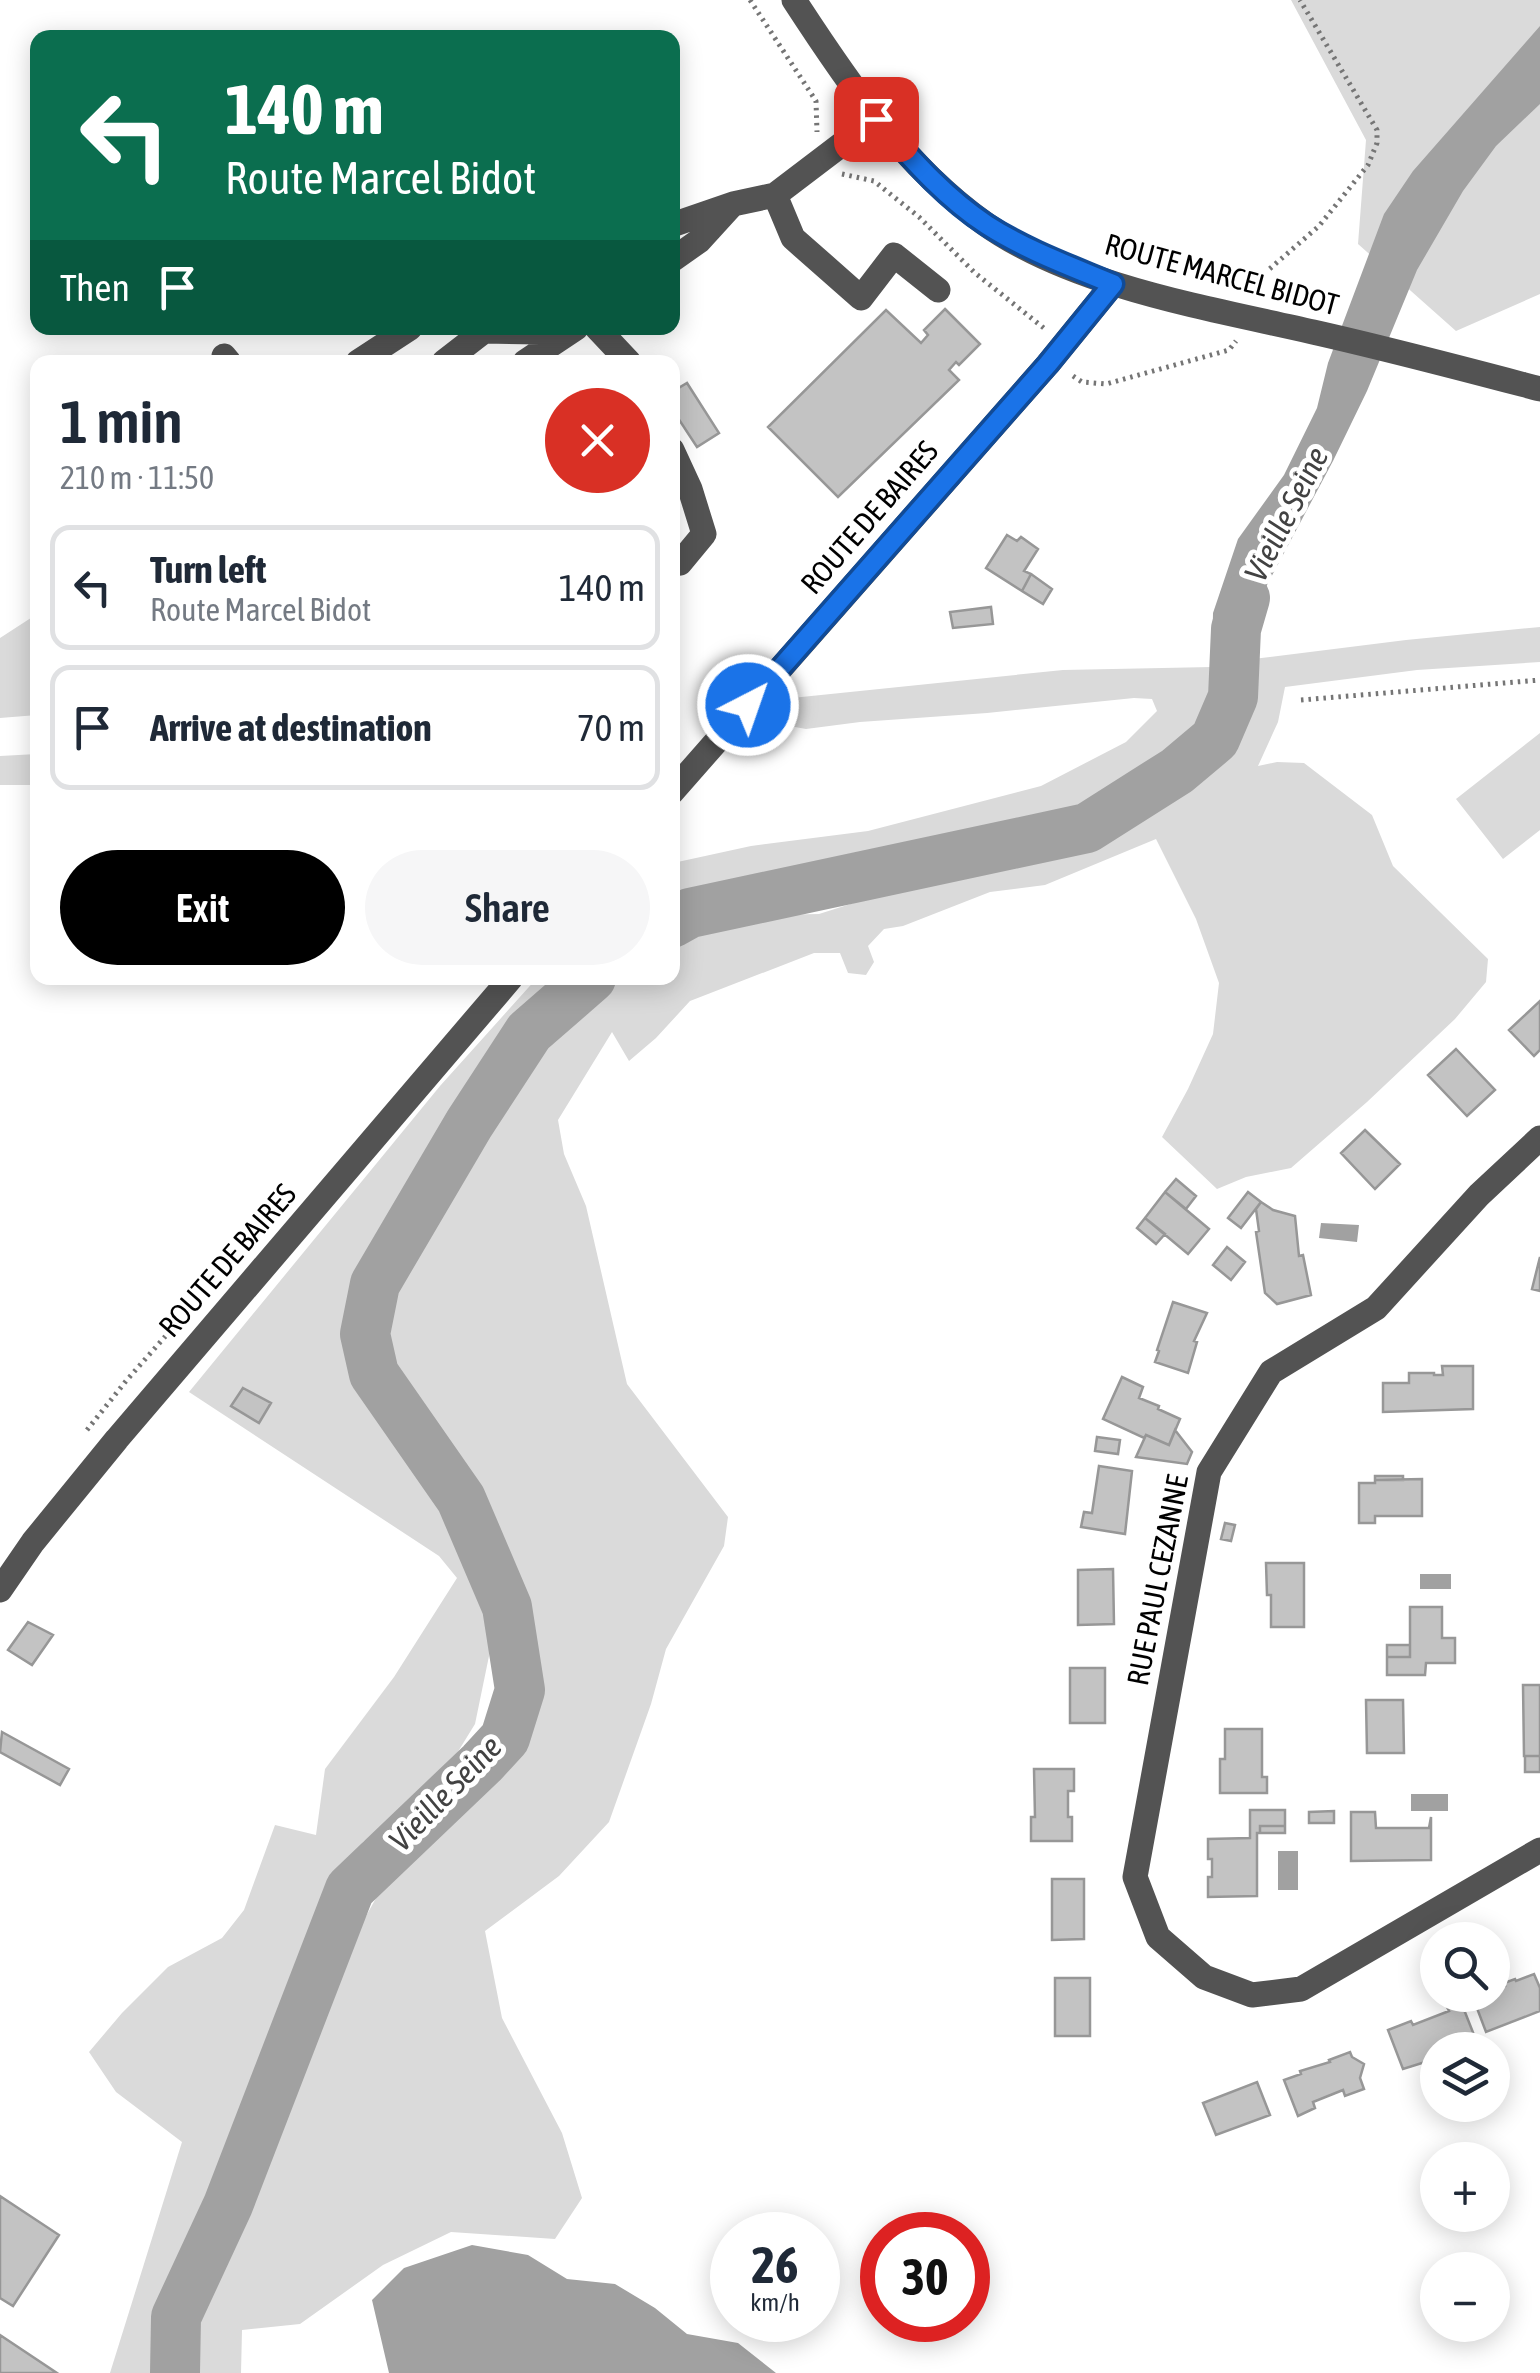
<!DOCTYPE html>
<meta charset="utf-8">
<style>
:root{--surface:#fff;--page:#f6f6f7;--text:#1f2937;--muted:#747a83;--line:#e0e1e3;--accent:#000}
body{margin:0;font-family:"Asap Condensed",sans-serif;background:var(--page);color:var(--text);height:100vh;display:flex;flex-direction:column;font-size:38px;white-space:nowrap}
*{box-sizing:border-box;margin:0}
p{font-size:32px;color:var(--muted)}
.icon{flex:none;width:55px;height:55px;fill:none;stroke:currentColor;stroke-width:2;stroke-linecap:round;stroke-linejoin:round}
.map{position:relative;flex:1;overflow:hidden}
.side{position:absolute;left:30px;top:355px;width:650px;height:630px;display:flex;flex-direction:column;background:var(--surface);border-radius:20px;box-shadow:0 5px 25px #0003}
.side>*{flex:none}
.banner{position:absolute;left:30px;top:30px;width:650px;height:305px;border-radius:20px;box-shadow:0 5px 25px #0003;background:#0b6e4f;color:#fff;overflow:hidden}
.fabs{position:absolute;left:1420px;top:1922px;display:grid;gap:20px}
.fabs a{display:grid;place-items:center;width:90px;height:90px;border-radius:50%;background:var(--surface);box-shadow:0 5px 25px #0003;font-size:50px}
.speed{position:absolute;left:710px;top:2212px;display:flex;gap:20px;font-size:50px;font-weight:700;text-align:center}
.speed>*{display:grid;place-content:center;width:130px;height:130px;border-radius:50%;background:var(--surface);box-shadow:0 5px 25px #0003;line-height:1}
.speed small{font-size:25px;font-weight:400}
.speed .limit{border:15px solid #d22;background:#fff;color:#111}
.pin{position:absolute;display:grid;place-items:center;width:85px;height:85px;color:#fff;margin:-42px;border-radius:20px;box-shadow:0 5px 15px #0006}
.me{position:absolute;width:110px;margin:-55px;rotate:41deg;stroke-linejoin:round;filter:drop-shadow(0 0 8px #0008)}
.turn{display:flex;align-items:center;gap:35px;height:210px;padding:0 30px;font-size:45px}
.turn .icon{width:130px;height:130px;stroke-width:2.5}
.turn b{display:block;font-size:70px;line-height:85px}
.then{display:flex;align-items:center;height:95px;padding:0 30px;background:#0003;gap:20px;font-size:38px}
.round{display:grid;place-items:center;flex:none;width:105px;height:105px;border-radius:52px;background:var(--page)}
.head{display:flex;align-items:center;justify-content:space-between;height:170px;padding:0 30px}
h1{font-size:60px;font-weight:600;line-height:75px}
.button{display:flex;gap:20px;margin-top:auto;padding:20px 30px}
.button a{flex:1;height:115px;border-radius:60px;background:var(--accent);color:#fff;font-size:40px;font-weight:600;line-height:115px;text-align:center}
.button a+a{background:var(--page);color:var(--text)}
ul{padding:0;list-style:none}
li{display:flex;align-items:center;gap:30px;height:125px;margin:0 20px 15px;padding:0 10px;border:5px solid var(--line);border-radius:20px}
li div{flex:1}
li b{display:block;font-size:38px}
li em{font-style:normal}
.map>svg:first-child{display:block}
.green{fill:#dadada}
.water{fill:#a1a1a1}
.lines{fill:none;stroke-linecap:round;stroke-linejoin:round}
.river{stroke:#a1a1a1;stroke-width:50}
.building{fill:#c3c3c3;stroke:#979797;stroke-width:2.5}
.path{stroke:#757575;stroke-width:5;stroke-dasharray:2.5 5;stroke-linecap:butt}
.minor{stroke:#535353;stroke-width:25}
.route-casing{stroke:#114b97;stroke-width:25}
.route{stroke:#1a73e8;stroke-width:18}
.labels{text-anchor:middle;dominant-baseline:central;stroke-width:10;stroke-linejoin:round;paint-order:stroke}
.street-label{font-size:30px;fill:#000;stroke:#fff}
.water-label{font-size:32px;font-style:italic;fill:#424242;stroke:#fff}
</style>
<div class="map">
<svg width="1540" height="2373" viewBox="0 0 1540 2373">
<rect width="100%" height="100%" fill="#fff"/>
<path class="green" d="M 1291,0 L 1540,0 L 1540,294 L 1456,331 L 1358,244 L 1366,140 Z
M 37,614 L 37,715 L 0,718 L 0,638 Z
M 1540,627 L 1540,662 L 1417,670 L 1285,687 L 1278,722 L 1258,766 L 1277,762 L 1304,763 L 1372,815 L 1393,866 L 1488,959 L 1486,982 L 1455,1019 L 1367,1102 L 1291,1168 L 1246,1177 L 1217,1189 L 1162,1137 L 1188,1089 L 1213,1034 L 1219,983 L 1196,919 L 1156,839 L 1045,885 L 990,892 L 903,926 L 884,929 L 868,946 L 874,962 L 866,975 L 848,973 L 840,953 L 814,953 L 690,1001 L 656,1038 L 629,1061 L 612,1032 L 558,1120 L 564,1154 L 586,1206 L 627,1384 L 728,1517 L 724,1546 L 666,1649 L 651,1704 L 609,1822 L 559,1876 L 485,1931 L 502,2018 L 562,2133 L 582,2198 L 555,2239 L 451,2232 L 383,2265 L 300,2324 L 242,2330 L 241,2373 L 186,2373 L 190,2323 L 225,2256 L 252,2182 L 346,1952 L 380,1891 L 398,1871 L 479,1798 L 515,1751 L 535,1696 L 510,1580 L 470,1487 L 379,1367 L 373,1325 L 388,1280 L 446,1175 L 524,1048 L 567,1008 L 609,978 L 672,978 L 673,937 L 724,916 L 819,914 L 923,881 L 1059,850 L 1161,801 L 1220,752 L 1243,719 L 1253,659 L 1406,640 Z
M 1212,667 L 1215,704 L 1209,724 L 1181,755 L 1071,811 L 988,829 L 882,857 L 691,895 L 673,897 L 673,863 L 751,846 L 868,831 L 1041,786 L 1126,742 L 1157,711 L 1152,699 L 1134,698 L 987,713 L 860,722 L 806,729 L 784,725 L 780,712 L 782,699 L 1063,670 Z
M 1540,733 L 1540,830 L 1503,859 L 1456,799 Z
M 37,754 L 37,785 L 0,785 L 0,756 Z
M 537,978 L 573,978 L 508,1041 L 420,1183 L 368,1268 L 353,1328 L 364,1378 L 441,1495 L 492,1604 L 489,1656 L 475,1724 L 435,1789 L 363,1842 L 190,2258 L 163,2328 L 153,2373 L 110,2373 L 182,2142 L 116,2092 L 89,2052 L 122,2013 L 168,1967 L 222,1938 L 244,1910 L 275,1825 L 316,1835 L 325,1769 L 394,1677 L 457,1578 L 439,1556 L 189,1392 L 440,1086 Z"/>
<path class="water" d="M 1540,26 L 1540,104 L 1496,146 L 1463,191 L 1417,270 L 1367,391 L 1333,461 L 1267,585 L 1258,614 L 1253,659 L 1212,667 L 1213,613 L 1238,539 L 1284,475 L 1317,408 L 1328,363 L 1384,214 L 1413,171 Z
M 1321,1223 L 1359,1225 L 1357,1242 L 1319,1238 Z
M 1420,1574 L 1451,1574 L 1451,1589 L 1420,1589 Z
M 1411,1794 L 1448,1794 L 1448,1811 L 1411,1811 Z
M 1278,1851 L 1298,1851 L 1298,1890 L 1278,1890 Z
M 472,2245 L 528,2255 L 567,2279 L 615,2284 L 655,2308 L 687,2334 L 738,2343 L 776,2373 L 389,2373 L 372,2300 L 404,2268 Z"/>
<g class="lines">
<path class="river" d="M 672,923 L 690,913 L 1087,828 L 1177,771 L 1215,739 L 1233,697 L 1236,629 L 1245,598
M 175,2373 L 176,2317 L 228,2205 L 350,1889 L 482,1763 L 505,1738 L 520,1690 L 507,1607 L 461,1499 L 374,1374 L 365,1334 L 375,1284 L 469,1124 L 529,1032 L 591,978"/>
</g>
<path class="building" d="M 945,309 L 980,344 L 959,365 L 956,362 L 949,370 L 959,380 L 838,497 L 768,427 L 886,310 L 921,343 L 928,335 L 924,330 Z
M 687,383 L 719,433 L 697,447 L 672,409 L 672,392 Z
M 1007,535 L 1017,541 L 1021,537 L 1038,549 L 1024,571 L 1031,574 L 1022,591 L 986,568 Z
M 1031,574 L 1052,589 L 1043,604 L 1022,591 Z
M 991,607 L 993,624 L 953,628 L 950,612 Z
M 1540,1001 L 1540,1050 L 1534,1056 L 1509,1030 Z
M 1456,1049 L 1495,1090 L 1467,1116 L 1428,1075 Z
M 1365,1130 L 1400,1164 L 1375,1189 L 1341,1153 Z
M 1176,1179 L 1196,1196 L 1186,1209 L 1165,1192 Z
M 1165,1192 L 1209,1229 L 1188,1254 L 1145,1218 Z
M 1248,1192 L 1261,1202 L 1241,1228 L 1228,1218 Z
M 1261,1202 L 1273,1210 L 1295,1216 L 1299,1256 L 1303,1255 L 1311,1295 L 1277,1304 L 1265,1293 L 1256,1232 L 1259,1231 L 1256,1209 Z
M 1145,1218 L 1165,1234 L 1156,1244 L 1137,1228 Z
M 1227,1247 L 1245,1262 L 1231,1280 L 1213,1265 Z
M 1540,1257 L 1540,1291 L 1532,1289 Z
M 1173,1302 L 1207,1313 L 1194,1341 L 1197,1342 L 1188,1373 L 1155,1362 L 1159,1351 L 1157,1350 Z
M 1442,1366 L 1473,1366 L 1473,1409 L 1383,1412 L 1383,1383 L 1409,1383 L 1409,1373 L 1434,1373 L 1434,1375 L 1443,1375 Z
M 1122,1377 L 1143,1387 L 1139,1398 L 1159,1406 L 1158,1409 L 1180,1419 L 1169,1445 L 1146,1435 L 1144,1438 L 1103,1419 Z
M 243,1388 L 271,1403 L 259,1423 L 231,1406 Z
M 1175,1430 L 1192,1452 L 1187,1464 L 1136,1457 L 1146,1435 L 1169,1445 Z
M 1097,1437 L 1120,1440 L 1118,1454 L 1095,1451 Z
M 1099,1466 L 1132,1471 L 1125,1534 L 1081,1527 L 1084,1512 L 1092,1513 Z
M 1375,1476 L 1403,1476 L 1403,1480 L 1375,1480 Z
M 1422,1479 L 1422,1516 L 1375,1516 L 1375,1523 L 1359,1523 L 1359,1483 L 1375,1483 L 1375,1480 Z
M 1225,1523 L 1235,1525 L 1231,1541 L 1221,1539 Z
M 1266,1563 L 1304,1563 L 1304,1627 L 1271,1627 L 1271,1595 L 1267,1595 Z
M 1113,1569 L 1114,1624 L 1078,1625 L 1078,1570 Z
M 1410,1607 L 1442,1607 L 1442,1638 L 1455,1638 L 1455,1663 L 1426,1663 L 1425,1675 L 1387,1675 L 1387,1657 L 1410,1657 Z
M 28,1622 L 53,1635 L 32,1665 L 8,1650 Z
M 1387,1645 L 1410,1645 L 1410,1657 L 1387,1657 Z
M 1070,1668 L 1105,1668 L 1105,1723 L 1070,1723 Z
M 1523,1685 L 1540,1685 L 1540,1756 L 1524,1756 Z
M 1366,1700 L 1403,1700 L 1404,1753 L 1367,1753 Z
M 1225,1729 L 1262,1729 L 1262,1777 L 1267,1777 L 1267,1793 L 1220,1793 L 1220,1759 L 1225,1759 Z
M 2,1732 L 69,1769 L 60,1785 L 0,1752 Z
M 1525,1756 L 1540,1756 L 1540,1772 L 1525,1772 Z
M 1034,1769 L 1074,1769 L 1074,1791 L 1068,1791 L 1068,1817 L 1072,1817 L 1072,1841 L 1031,1841 L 1031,1817 L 1035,1817 Z
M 1250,1810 L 1285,1810 L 1285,1826 L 1260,1826 L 1260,1833 L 1257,1833 L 1257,1896 L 1208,1897 L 1208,1877 L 1212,1877 L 1212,1859 L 1208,1859 L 1208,1839 L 1250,1838 Z
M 1334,1811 L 1334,1823 L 1309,1823 L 1309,1812 Z
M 1351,1812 L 1375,1812 L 1376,1828 L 1429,1828 L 1431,1817 L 1431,1860 L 1351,1861 Z
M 1260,1826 L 1285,1826 L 1285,1833 L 1260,1833 Z
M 1052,1879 L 1084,1879 L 1084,1939 L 1052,1940 Z
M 1534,1974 L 1540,1988 L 1540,2011 L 1486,2032 L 1472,1995 L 1492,1995 L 1492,1991 L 1505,1986 L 1504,1983 L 1515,1979 L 1516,1981 Z
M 1055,1978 L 1090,1978 L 1090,2036 L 1055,2036 Z
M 1461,2002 L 1474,2035 L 1442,2047 L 1443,2050 L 1438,2050 L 1438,2058 L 1403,2069 L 1388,2030 L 1411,2021 L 1413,2025 L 1449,2011 L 1447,2007 Z
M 1461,2040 L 1464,2048 L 1443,2050 L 1442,2047 Z
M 1350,2052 L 1352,2057 L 1364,2064 L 1360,2078 L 1364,2089 L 1345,2096 L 1343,2090 L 1313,2102 L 1315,2108 L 1298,2116 L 1284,2080 L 1301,2074 L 1300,2071 L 1330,2062 L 1329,2060 Z
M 1257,2082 L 1270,2115 L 1216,2135 L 1203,2103 Z
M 0,2196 L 59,2235 L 13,2306 L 0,2298 Z
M 0,2335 L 57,2373 L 0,2373 Z"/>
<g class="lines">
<path class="path" d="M 750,0 L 816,101 L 817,132
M 842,174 L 874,181 L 919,217 L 975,273 L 1045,329
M 1254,294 L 1266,272 L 1319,226 L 1368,165 L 1377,143 L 1377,130 L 1300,0
M 1073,376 L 1082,382 L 1106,384 L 1229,350 L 1236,341
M 1301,700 L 1540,680
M 87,1430 L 126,1381 L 236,1256"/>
<path class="minor" d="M 794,0 C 848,83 903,165 984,223 C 1072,286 1208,308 1313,332 C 1389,349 1464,369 1540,389
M 775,195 L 793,238 L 861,298 L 894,255 L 938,290
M 672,225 L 733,204 L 775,195 L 875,119
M 672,260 L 699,241 L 730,207
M 597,328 L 629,362
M 224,356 L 229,362
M 358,362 L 410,328
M 444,362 L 484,331 L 541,332 L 556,328
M 525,362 L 576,328
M 672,450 L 690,489 L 704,534 L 680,563 L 672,564
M 672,792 L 1048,364 L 1113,284
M 1540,1138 L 1479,1195 L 1376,1308 L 1271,1372 L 1209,1472 L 1135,1877 L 1158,1937 L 1204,1977 L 1252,1995 L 1301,1989 L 1540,1850
M 0,1590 L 33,1542 L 117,1439 L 511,978"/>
</g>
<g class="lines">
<defs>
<path id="route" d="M 748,705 L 1048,364 L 1113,284 C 1070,266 1026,250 987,225 C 944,197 910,157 876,119"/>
</defs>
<use href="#route" class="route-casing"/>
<use href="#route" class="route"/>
</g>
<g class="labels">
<g class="street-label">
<text transform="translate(1222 274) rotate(15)">ROUTE MARCEL BIDOT</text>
<text transform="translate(869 517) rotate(-49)">ROUTE DE BAIRES</text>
<text transform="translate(227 1260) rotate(-49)">ROUTE DE BAIRES</text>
<text transform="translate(1157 1580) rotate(-79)">RUE PAUL CEZANNE</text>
</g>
<g class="water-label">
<text transform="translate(1286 514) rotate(-63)">Vieille Seine</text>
<text transform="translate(445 1793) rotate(-46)">Vieille Seine</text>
</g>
</g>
</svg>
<div class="fabs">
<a><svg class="icon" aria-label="search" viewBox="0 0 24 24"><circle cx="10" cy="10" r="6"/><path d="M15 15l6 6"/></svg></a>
<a><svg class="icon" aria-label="layers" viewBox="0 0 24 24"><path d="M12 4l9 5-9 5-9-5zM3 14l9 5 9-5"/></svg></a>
<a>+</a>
<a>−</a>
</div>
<div class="speed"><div>26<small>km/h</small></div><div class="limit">30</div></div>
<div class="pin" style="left:876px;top:119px;background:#d93025"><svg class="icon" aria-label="arrive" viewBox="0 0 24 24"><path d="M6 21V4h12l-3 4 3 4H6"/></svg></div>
<svg class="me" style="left:748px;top:705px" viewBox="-20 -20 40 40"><circle r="17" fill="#1a73e8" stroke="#fff" stroke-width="3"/><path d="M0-11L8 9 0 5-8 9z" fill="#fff"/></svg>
<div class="banner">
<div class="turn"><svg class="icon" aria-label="left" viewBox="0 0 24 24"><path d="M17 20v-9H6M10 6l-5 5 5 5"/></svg><div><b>140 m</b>Route Marcel Bidot</div></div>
<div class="then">Then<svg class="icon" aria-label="arrive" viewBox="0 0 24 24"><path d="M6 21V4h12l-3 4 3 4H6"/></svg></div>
</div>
<section class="side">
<div class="head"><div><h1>1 min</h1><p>210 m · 11:50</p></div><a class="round" style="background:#d93025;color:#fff"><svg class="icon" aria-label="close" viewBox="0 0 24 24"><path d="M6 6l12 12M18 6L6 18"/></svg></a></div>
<ul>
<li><svg class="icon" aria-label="left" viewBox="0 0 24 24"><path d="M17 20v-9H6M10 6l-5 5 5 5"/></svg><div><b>Turn left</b><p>Route Marcel Bidot</p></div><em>140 m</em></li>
<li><svg class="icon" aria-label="arrive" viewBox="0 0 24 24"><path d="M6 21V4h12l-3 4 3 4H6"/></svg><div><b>Arrive at destination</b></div><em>70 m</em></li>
</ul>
<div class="button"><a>Exit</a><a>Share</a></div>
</section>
</div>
